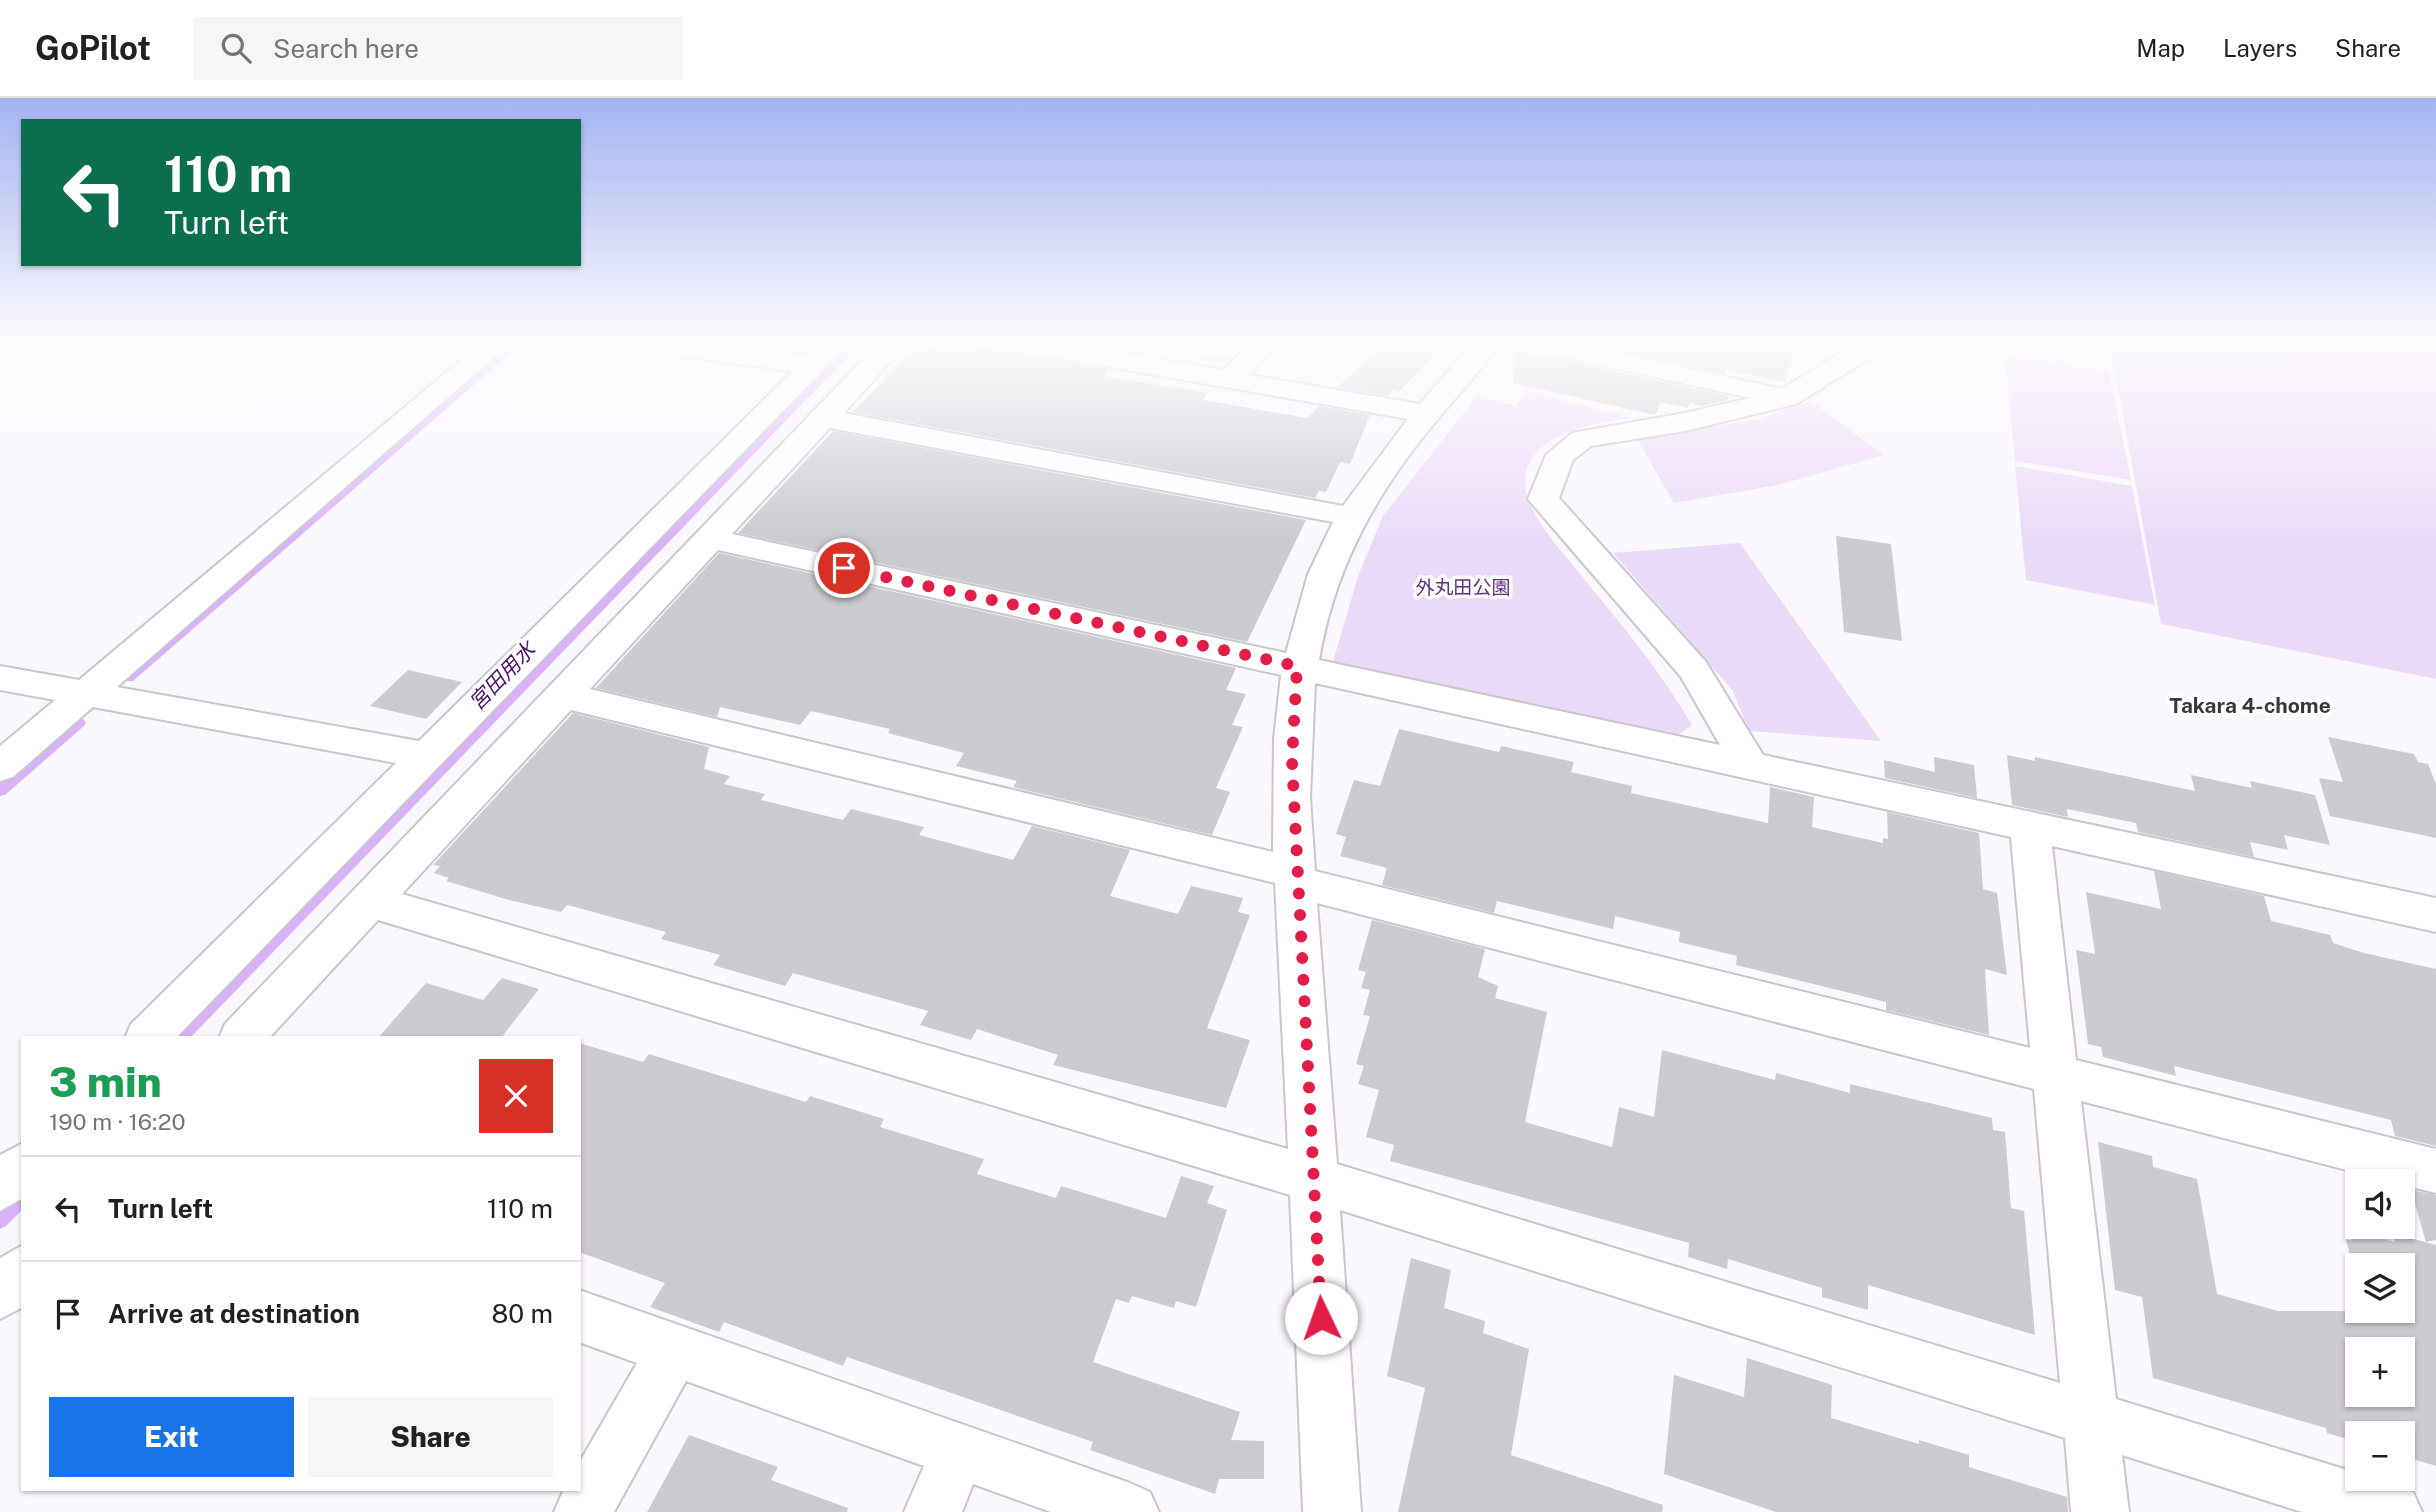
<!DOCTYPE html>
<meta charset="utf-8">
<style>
:root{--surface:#fff;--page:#f6f6f6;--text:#202124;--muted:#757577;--line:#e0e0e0;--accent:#1a73e8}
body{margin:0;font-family:"Public Sans","Noto Sans JP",sans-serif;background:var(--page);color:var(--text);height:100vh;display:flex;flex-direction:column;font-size:26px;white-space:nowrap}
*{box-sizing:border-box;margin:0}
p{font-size:23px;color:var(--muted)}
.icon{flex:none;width:38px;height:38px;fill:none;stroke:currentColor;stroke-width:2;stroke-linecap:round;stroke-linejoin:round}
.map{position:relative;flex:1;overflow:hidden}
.side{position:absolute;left:21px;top:938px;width:560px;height:455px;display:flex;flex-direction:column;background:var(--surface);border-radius:0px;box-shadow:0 2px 5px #0004}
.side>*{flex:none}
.banner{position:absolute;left:21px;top:21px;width:560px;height:147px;border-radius:0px;box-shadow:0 2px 5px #0004;background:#0b6e4f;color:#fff;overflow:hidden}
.controls{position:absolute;left:2345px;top:1071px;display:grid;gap:14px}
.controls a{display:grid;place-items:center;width:70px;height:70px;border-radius:0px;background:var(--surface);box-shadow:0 2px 5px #0004;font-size:35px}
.pin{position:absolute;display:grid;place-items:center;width:60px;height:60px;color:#fff;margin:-30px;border:4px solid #fff;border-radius:50%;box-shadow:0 2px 7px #0007}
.me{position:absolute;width:77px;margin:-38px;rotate:357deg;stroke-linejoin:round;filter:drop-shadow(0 0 5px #0008)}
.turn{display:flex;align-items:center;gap:24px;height:147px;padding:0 28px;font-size:32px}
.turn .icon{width:91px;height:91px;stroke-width:2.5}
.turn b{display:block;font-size:49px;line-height:60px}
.round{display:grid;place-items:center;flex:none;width:74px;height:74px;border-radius:0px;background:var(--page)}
.head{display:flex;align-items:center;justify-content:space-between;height:119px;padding:0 28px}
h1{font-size:42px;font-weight:800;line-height:52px;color:#1e9e55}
.cta{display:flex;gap:14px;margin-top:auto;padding:14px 28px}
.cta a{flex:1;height:80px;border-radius:0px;background:var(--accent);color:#fff;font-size:28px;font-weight:800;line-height:80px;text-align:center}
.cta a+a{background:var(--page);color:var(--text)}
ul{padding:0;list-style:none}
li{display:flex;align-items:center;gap:21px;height:105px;padding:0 28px;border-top:2px solid var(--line)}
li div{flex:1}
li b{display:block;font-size:26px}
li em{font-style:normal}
header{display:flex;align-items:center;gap:42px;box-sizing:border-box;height:98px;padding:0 35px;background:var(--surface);border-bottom:2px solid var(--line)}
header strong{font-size:33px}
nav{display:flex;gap:38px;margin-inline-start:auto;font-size:24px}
.search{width:490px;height:63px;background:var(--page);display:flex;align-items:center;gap:18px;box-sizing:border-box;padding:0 24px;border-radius:0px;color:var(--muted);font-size:26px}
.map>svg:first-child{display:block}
.green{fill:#eadaf7}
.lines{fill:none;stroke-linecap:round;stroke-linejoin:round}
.stream{fill:#dab2fc;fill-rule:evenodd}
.building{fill:#cdcad0;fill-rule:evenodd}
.minor-casing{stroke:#c9c6cc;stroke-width:4}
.minor{fill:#fff;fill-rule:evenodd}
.route{stroke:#e11d48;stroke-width:12;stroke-dasharray:0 21.6}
.labels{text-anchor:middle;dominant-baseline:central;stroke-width:7;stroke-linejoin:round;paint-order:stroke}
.park-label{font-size:19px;fill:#602e82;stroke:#fff}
.water-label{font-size:21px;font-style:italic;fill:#471166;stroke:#fff}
.neighbourhood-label{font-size:21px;font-weight:bold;fill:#39373c;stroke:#fff}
</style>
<header>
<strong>GoPilot</strong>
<div class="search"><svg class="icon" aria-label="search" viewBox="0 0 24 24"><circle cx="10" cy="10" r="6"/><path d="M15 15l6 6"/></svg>Search here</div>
<nav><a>Map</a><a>Layers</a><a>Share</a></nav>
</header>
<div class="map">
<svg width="2436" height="1414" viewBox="0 0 2436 1414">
<rect width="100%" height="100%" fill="#faf7fd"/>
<path class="green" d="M 2110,246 L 2391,246 L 2436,256 L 2436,581 L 2161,526 Z
M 2005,257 L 2109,273 L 2131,382 L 2015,363 Z
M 1527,293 L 1632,320 C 1598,325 1546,331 1529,366 C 1525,373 1524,390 1527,397 C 1537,429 1564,455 1584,481 C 1623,528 1661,574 1692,627 L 1675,639 L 1333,564 L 1358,478 L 1383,418 L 1477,298 L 1516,308 Z
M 1811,303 L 1884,357 L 1778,387 L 1674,405 L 1637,341 L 1759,321 Z
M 2015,368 L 2132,388 L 2155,507 L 2026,482 Z
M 1740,445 L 1881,643 L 1749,633 L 1733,593 L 1613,455 Z"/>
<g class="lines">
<path class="stream" d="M 510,246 L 521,246 L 133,583 L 123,583 L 122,580 L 123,577 Z
M 850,246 L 860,246 L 190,940 L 171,940 Z
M 79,620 L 84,622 L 86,625 L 84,628 L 5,697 L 0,698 L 0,685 L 74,622 Z
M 23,1091 L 23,1111 L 6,1128 L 0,1131 L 0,1110 L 17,1093 Z"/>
</g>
<path class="building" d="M 969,246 L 1107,271 L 1103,278 L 1207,295 L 1203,302 L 1307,320 L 1319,308 L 1370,317 L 1350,366 L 1340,364 L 1326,394 L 1319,393 L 1315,400 L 853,314 L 913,251 L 926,253 L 929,250 L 961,255 Z
M 1384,246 L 1445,246 L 1399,294 L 1393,292 L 1388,298 L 1338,289 Z
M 1517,246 L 1526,246 L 1532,255 L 1728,298 L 1728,302 L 1701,308 L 1690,305 L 1688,310 L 1661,304 L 1655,317 L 1513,285 Z
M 1590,246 L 1797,246 L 1785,284 L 1726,272 L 1726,276 Z
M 833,333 L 1306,422 L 1247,544 L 738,435 Z
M 1836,438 L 1891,446 L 1902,543 L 1844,534 Z
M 719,455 L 1236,570 L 1226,592 L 1246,596 L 1232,627 L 1243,629 L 1216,690 L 1230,694 L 1212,737 L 1013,689 L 1017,683 L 956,668 L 964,655 L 888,635 L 890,631 L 811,613 L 800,627 L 720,609 L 717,619 L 596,590 Z
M 408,572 L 462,584 L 426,621 L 370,608 Z
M 573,615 L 709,649 L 704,671 L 730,678 L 724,686 L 765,696 L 761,702 L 843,722 L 851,711 L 924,729 L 919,737 L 1013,762 L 1032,728 L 1130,752 L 1110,798 L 1178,816 L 1191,788 L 1243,800 L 1238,814 L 1250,817 L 1207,930 L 1250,942 L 1226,1010 L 1053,967 L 1058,957 L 977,931 L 971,942 L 920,927 L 928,913 L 793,875 L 785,888 L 713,867 L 720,857 L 661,841 L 666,834 L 575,809 L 567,807 L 561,814 L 509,802 L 446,783 L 449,780 L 434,775 L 440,768 L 433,767 Z
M 1399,631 L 1499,654 L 1501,648 L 1574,664 L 1571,674 L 1632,688 L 1631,695 L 1768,725 L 1770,689 L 1814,699 L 1812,729 L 1883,745 L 1883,740 L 1888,741 L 1887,714 L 1979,735 L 1983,791 L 1997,795 L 2007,877 L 1985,871 L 1989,937 L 1886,912 L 1886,904 L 1736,867 L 1737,858 L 1679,844 L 1680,834 L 1615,818 L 1613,831 L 1497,803 L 1494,815 L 1382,787 L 1387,770 L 1340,758 L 1346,739 L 1336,736 L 1354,682 L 1380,688 Z
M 2328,639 L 2414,656 L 2418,664 L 2428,666 L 2436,686 L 2436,740 L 2330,718 L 2319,680 L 2343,684 Z
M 2007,657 L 2035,663 L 2035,659 L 2195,693 L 2191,677 L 2252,690 L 2250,683 L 2315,697 L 2330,747 L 2284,737 L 2288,752 L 2250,744 L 2254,759 L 2138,734 L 2136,725 L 2067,711 L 2068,719 L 2012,707 Z
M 1934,659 L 1974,667 L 1977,700 L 1885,680 L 1884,662 L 1935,674 Z
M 2154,773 L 2264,798 L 2271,823 L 2330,837 L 2333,845 L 2364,855 L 2436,871 L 2436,1048 L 2395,1038 L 2391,1022 L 2174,968 L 2176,978 L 2103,959 L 2101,949 L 2088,946 L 2076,852 L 2095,856 L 2086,794 L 2161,811 Z
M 1372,822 L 1485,851 L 1478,879 L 1498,888 L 1495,900 L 1547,914 L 1525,1024 L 1612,1049 L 1619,1009 L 1654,1019 L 1662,952 L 1775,982 L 1776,975 L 1850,995 L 1850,986 L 1992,1020 L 1993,1032 L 2005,1034 L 2011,1110 L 2024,1113 L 2035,1237 L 1868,1187 L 1868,1212 L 1822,1199 L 1822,1190 L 1728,1161 L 1727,1171 L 1688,1159 L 1689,1145 L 1390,1063 L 1394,1047 L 1366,1039 L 1379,992 L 1358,986 L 1364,968 L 1356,966 L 1370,918 L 1363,917 L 1370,892 L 1361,890 L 1366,874 L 1358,872 Z
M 502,880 L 539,891 L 501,940 L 378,940 L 426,885 L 483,902 Z
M 579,945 L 643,964 L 649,956 L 806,1004 L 810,998 L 884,1021 L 880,1029 L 984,1061 L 977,1076 L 1056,1100 L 1061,1088 L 1166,1120 L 1181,1078 L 1214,1088 L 1207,1105 L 1227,1112 L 1196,1209 L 1176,1203 L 1174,1210 L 1132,1198 L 1129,1205 L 1116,1201 L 1093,1264 L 1240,1314 L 1231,1342 L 1264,1343 L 1264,1381 L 1219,1381 L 1215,1396 L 1090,1352 L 1093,1344 L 847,1259 L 843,1268 L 724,1224 L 719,1234 L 650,1209 L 665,1185 L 579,1154 Z
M 2098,1044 L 2152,1058 L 2153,1069 L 2197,1081 L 2217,1196 L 2278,1213 L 2403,1213 L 2403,1167 L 2357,1167 L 2357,1184 L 2346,1141 L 2352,1143 L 2349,1132 L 2395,1144 L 2392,1135 L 2436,1147 L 2436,1368 L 2403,1358 L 2403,1335 L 2357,1335 L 2357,1344 L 2327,1335 L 2326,1330 L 2153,1280 L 2142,1199 L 2115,1192 ZM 2357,1251 L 2403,1251 L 2403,1297 L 2357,1297 Z
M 2411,1092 L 2436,1097 L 2436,1142 L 2426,1144 Z
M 1411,1160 L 1451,1172 L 1444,1210 L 1485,1223 L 1483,1235 L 1529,1251 L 1511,1357 L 1663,1407 L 1662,1414 L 1398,1414 L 1425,1290 L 1387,1278 Z
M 1747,1260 L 1832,1287 L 1831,1320 L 1919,1346 L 1919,1342 L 1969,1357 L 1969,1369 L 2067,1399 L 2068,1414 L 1776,1414 L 1664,1376 L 1674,1277 L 1744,1299 Z
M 689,1337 L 778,1369 L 771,1382 L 848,1410 L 847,1414 L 647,1414 Z"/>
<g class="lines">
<defs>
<path id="minor" d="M 480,246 L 509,246 L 117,589 L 419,643 L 793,273 L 646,254 L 637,252 L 633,246 L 710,246 L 808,258 L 820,246 L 848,246 L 176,940 L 125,940 L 131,926 L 396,665 L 93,609 L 13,679 L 0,683 L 0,648 L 55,602 L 0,592 L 0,568 L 79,582 Z
M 878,246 L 906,246 L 844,315 L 1343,408 L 1408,321 L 1025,254 L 1016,252 L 1012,246 L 1071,246 L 1223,272 L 1250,246 L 1278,246 L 1250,277 L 1420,306 L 1472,246 L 1499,246 C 1478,277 1451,304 1428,333 C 1372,402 1334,474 1319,562 L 1720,647 L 1681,579 L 1528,401 L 1546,357 L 1572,335 L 1685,315 L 1750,300 L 1542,254 L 1533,252 L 1529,246 L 1578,246 L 1782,291 L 1855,246 L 1887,246 L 1883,252 L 1796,306 L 1685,333 L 1591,348 L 1573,362 L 1559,400 L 1706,564 L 1763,657 L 2436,800 L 2436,834 L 2052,748 L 2076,962 L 2436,1051 L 2436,1095 L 2403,1087 L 2403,1083 L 2389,1083 L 2081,1003 L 2116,1301 L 2357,1375 L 2357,1381 C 2378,1381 2394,1386 2413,1394 L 2422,1414 L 2302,1414 L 2122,1357 L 2129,1414 L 2071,1414 L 2065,1340 L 1340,1112 L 1361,1414 L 1303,1414 L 1290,1097 L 378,822 L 269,940 L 219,940 L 225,926 ZM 830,330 L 1333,424 L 1308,476 L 1286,555 L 732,436 ZM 718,452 L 1281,577 L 1274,641 L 1273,754 L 590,591 ZM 1315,585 L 2011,739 L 2030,950 L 1315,773 L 1310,699 ZM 571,612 L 1275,785 L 1288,1051 L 402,796 ZM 1317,805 L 2034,991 L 2060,1285 L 1337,1066 Z
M 1180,246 L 1238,246 C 1235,250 1231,256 1227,259 C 1215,266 1187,256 1180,246 Z
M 23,1045 L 23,1100 L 0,1113 L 0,1057 Z
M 23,1147 L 23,1209 L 0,1221 L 0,1160 Z
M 579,1192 L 1130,1385 L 1150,1394 L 1159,1414 L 1051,1414 L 973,1386 L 962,1414 L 904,1414 L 924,1368 L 686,1283 L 614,1414 L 554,1414 L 564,1391 L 579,1391 L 579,1365 L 637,1265 L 579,1244 Z"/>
</defs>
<use href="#minor" class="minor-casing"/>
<use href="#minor" class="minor"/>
</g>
<linearGradient id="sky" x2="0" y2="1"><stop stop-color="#a2b3f0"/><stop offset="0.55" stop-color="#fdfbfe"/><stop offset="1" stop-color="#fdfbfe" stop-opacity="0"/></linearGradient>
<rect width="2436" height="444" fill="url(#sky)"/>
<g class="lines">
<path class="route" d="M 844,470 L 1297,568 L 1292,663 L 1321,1220"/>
</g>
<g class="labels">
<g class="park-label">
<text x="1463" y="489">外丸田公園</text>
</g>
<g class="water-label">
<text transform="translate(502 578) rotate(-46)">宮田用水</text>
</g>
<g class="neighbourhood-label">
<text x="2250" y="607">Takara 4-chome</text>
</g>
</g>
</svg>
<div class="controls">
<a><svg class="icon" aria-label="sound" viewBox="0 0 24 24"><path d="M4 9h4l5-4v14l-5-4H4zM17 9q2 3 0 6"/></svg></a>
<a><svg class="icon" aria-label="layers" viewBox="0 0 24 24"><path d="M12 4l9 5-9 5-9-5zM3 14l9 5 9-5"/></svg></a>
<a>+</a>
<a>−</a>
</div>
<div class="pin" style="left:844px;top:470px;background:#d93025"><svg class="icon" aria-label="arrive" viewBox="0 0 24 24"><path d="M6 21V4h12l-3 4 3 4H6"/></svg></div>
<svg class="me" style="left:1321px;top:1220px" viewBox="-20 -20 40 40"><circle r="19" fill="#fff"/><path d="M0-13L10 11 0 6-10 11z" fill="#e11d48"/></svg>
<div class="banner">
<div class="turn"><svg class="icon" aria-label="left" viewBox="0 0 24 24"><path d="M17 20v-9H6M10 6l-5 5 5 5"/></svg><div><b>110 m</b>Turn left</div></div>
</div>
<section class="side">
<div class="head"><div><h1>3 min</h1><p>190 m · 16:20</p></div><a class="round" style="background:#d93025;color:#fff"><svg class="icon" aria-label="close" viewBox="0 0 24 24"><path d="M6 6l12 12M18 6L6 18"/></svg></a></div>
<ul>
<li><svg class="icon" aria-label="left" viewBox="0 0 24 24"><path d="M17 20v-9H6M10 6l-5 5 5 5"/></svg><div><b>Turn left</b></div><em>110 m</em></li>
<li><svg class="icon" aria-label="arrive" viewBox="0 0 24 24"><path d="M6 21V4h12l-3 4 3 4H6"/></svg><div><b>Arrive at destination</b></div><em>80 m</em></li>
</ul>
<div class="cta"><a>Exit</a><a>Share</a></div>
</section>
</div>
